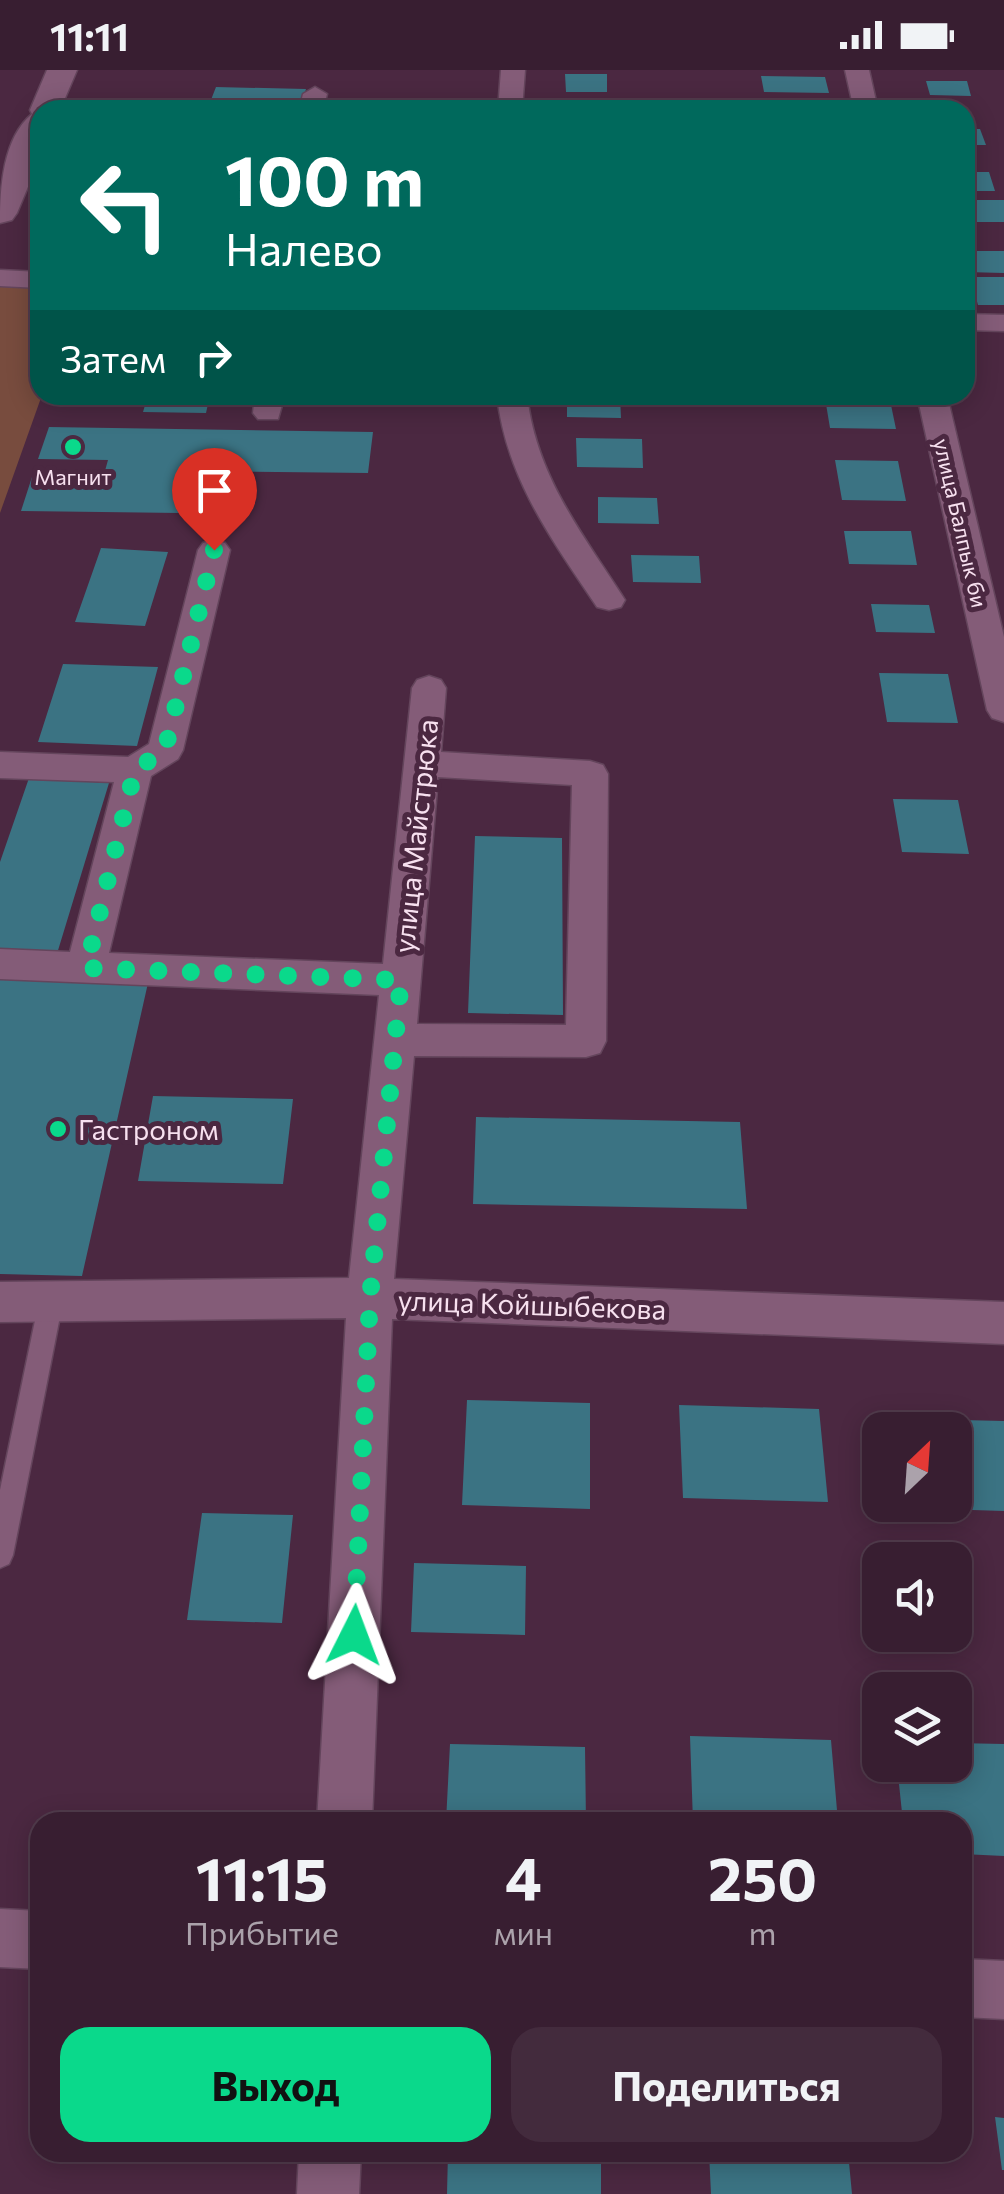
<!DOCTYPE html>
<html lang="ru">
<meta charset="utf-8">
<style>
:root{--surface:#381e31;--page:#432b3d;--text:#f1f3f6;--muted:#aba2ab;--line:#523c4d;--accent:#0ad98b}
body{margin:0;font-family:Commissioner,sans-serif;background:var(--page);color:var(--text);height:100vh;display:flex;flex-direction:column;font-size:38px;white-space:nowrap}
*{box-sizing:border-box;margin:0}
p{font-size:32px;color:var(--muted)}
.icon{flex:none;width:55px;height:55px;fill:none;stroke:currentColor;stroke-width:2;stroke-linecap:round;stroke-linejoin:round}
.map{position:relative;flex:1;overflow:hidden}
.panel{position:absolute;left:30px;top:1742px;width:942px;height:350px;display:flex;flex-direction:column;background:var(--surface);border-radius:30px;box-shadow:0 5px 25px #0003,0 0 0 2px var(--line)}
.panel>*{flex:none}
.top-card{position:absolute;left:30px;top:30px;width:945px;height:305px;border-radius:30px;box-shadow:0 5px 25px #0003,0 0 0 2px var(--line);background:#00695c;color:#fff;overflow:hidden}
.needle{width:65px;rotate:25deg}
.controls{position:absolute;left:862px;top:1342px;display:grid;gap:20px}
.controls a{display:grid;place-items:center;width:110px;height:110px;border-radius:20px;background:var(--surface);box-shadow:0 5px 25px #0003,0 0 0 2px var(--line);font-size:50px}
.pin{position:absolute;display:grid;place-items:center;width:85px;height:85px;color:#fff;margin:-102px -42px;border-radius:50% 50% 50% 0;rotate:-45deg;box-shadow:0 0 10px #0007}
.pin .icon{rotate:45deg}
.me{position:absolute;width:110px;margin:-55px;rotate:3deg;stroke-linejoin:round;filter:drop-shadow(0 0 8px #0008)}
.turn{display:flex;align-items:center;gap:35px;height:210px;padding:0 30px;font-size:45px}
.turn .icon{width:130px;height:130px;stroke-width:2.5}
.turn b{display:block;font-size:70px;line-height:85px}
.then{display:flex;align-items:center;height:95px;padding:0 30px;background:#0003;gap:20px;font-size:38px}
.eta{display:flex;justify-content:space-evenly;align-items:center;height:170px;text-align:center}
.eta b{font-size:60px;font-weight:700;line-height:70px}
.cta{display:flex;gap:20px;margin-top:auto;padding:20px 30px}
.cta a{flex:1;height:115px;border-radius:30px;background:var(--accent);color:#111;font-size:40px;font-weight:700;line-height:115px;text-align:center}
.cta a+a{background:var(--page);color:var(--text)}
.status{display:flex;justify-content:space-between;align-items:center;height:70px;padding:0 50px;background:var(--surface);direction:ltr}
.status svg{height:28px;fill:currentColor}
.map>svg:first-child{display:block}
.green{fill:#784c3e}
.building{fill:#3b7383}
.lines{fill:none;stroke-linecap:round;stroke-linejoin:round}
.service-casing{stroke:#64455c;stroke-width:3}
.minor-casing{stroke:#64455c;stroke-width:3}
.secondary-casing{stroke:#64455c;stroke-width:3}
.service{fill:#845c78;fill-rule:evenodd}
.minor{fill:#845c78;fill-rule:evenodd}
.secondary{fill:#845c78;fill-rule:evenodd}
.route{stroke:#0ad98b;stroke-width:18;stroke-dasharray:0 32.4}
.poi-dot{fill:#0ad98b;stroke:#4b2841;stroke-width:4}
.labels{text-anchor:middle;dominant-baseline:central;stroke-width:10;stroke-linejoin:round;paint-order:stroke}
.far-poi-label{font-size:22px;fill:#f7e0ef;stroke:#4b2841}
.far-street-label{font-size:22px;fill:#f7e0ef;stroke:#4b2841}
.street-label{font-size:28px;fill:#f7e0ef;stroke:#4b2841}
.poi-label{font-size:28px;fill:#f7e0ef;stroke:#4b2841;text-anchor:start}
</style>
<div class="status"><b>11:11</b><svg viewBox="0 0 49 12"><path d="M0 12V9h3v3zM5 12V6h3v6zM10 12V3h3v9zM15 12V0h3v12zM26 1h20v11H26zM47 4h2v5h-2z"/></svg></div>
<div class="map">
<svg width="1004" height="2124" viewBox="0 0 1004 2124">
<rect width="100%" height="100%" fill="#4b2841"/>
<path class="green" d="M 0,213 L 40,215 L 42,325 L 0,443 Z"/>
<path class="building" d="M 565,4 L 607,4 L 607,22 L 566,22 Z
M 761,6 L 825,7 L 829,23 L 764,22 Z
M 926,11 L 967,11 L 971,26 L 930,25 Z
M 216,17 L 306,19 L 300,40 L 207,40 Z
M 965,59 L 980,59 L 986,75 L 965,75 Z
M 965,102 L 989,102 L 995,121 L 965,121 Z
M 969,130 L 1004,130 L 1004,152 L 975,152 Z
M 965,181 L 1004,181 L 1004,203 L 965,202 Z
M 970,207 L 1004,207 L 1004,235 L 978,235 Z
M 148,325 L 210,325 L 206,343 L 143,342 Z
M 567,325 L 620,325 L 621,348 L 567,347 Z
M 826,334 L 891,335 L 896,359 L 830,358 Z
M 49,357 L 373,362 L 368,403 L 191,401 L 181,443 L 21,441 L 32,407 L 103,408 L 108,390 L 38,389 Z
M 576,368 L 642,369 L 643,398 L 577,397 Z
M 835,390 L 898,391 L 906,431 L 842,430 Z
M 598,427 L 657,428 L 659,454 L 598,453 Z
M 844,461 L 911,461 L 917,495 L 849,494 Z
M 101,478 L 168,482 L 145,556 L 75,552 Z
M 631,485 L 699,486 L 701,513 L 633,512 Z
M 871,534 L 929,535 L 935,563 L 876,562 Z
M 63,594 L 158,597 L 137,676 L 38,672 Z
M 879,603 L 948,604 L 958,653 L 887,652 Z
M 29,708 L 109,713 L 56,887 L 0,883 L 0,792 Z
M 893,729 L 958,730 L 969,784 L 902,782 Z
M 475,766 L 562,768 L 563,945 L 468,943 Z
M 0,907 L 148,913 L 82,1206 L 0,1204 Z
M 153,1026 L 293,1029 L 283,1114 L 138,1111 Z
M 476,1047 L 740,1052 L 747,1139 L 473,1134 Z
M 467,1330 L 590,1333 L 590,1439 L 462,1435 Z
M 679,1335 L 819,1339 L 828,1432 L 683,1428 Z
M 875,1348 L 1004,1351 L 1004,1441 L 909,1438 L 909,1435 L 955,1435 L 955,1360 L 880,1360 L 877,1373 Z
M 202,1443 L 293,1445 L 282,1553 L 187,1550 Z
M 414,1493 L 526,1496 L 525,1565 L 411,1562 Z
M 690,1666 L 831,1670 L 838,1752 L 693,1752 Z
M 955,1673 L 1004,1674 L 1004,1786 L 962,1784 L 962,1752 L 903,1752 L 897,1695 L 955,1695 Z
M 450,1674 L 585,1677 L 586,1752 L 446,1752 Z
M 995,2047 L 1004,2048 L 1004,2100 L 1002,2100 Z
M 448,2082 L 601,2082 L 601,2124 L 447,2124 Z
M 709,2082 L 848,2082 L 852,2124 L 711,2124 Z"/>
<g class="lines">
<defs>
<path id="service" d="M 51,1220 L 60,1223 L 63,1231 L 13,1485 L 9,1494 L 0,1498 L 0,1420 L 39,1231 L 42,1223 Z"/>
<path id="minor" d="M 501,0 L 525,0 L 522,40 L 498,40 Z
M 845,0 L 869,0 L 878,40 L 854,40 Z
M 315,17 L 327,24 L 323,40 L 299,40 L 303,24 Z
M 0,200 L 40,202 L 40,218 L 0,216 Z
M 965,244 L 1004,245 L 1004,261 L 965,260 Z
M 255,325 L 285,325 L 278,349 L 258,349 L 253,343 Z
M 497,325 L 527,325 C 536,406 582,463 625,530 L 621,537 L 609,540 L 597,537 C 552,470 506,408 497,325 Z
M 917,325 L 947,325 L 1004,567 L 1004,652 L 992,648 L 987,640 Z
M 214,470 L 225,473 L 230,480 L 183,680 L 178,689 L 151,706 L 109,883 L 383,894 L 412,618 L 417,610 L 429,606 L 441,610 L 446,618 L 441,682 L 590,691 L 603,695 L 608,704 L 606,971 L 600,983 L 586,987 L 414,986 L 394,1209 L 1004,1232 L 1004,1274 L 392,1249 L 372,1752 L 317,1752 L 346,1248 L 0,1252 L 0,1212 L 349,1208 L 379,925 L 0,909 L 0,879 L 70,882 L 114,712 L 0,708 L 0,682 L 128,687 L 149,674 L 198,480 L 203,473 ZM 438,707 L 572,715 L 566,955 L 417,954 Z
M 0,1839 L 40,1841 L 40,1899 L 0,1897 Z
M 962,1889 L 1004,1891 L 1004,1949 L 962,1947 Z
M 299,2082 L 361,2082 L 359,2124 L 297,2124 Z"/>
<path id="secondary" d="M 47,0 L 77,0 L 60,40 L 40,40 L 40,88 L 17,143 L 12,150 L 0,153 C 0,117 3,68 32,44 L 30,40 Z"/>
</defs>
<use href="#service" class="service-casing"/>
<use href="#minor" class="minor-casing"/>
<use href="#secondary" class="secondary-casing"/>
<use href="#service" class="service"/>
<use href="#minor" class="minor"/>
<use href="#secondary" class="secondary"/>
</g>
<g class="lines">
<path class="route" d="M 214,480 L 165,680 L 135,700 L 86,898 L 401,910 L 370,1228 L 354,1565"/>
</g>
<g class="poi-dot">
<circle cx="73" cy="377" r="10"/>
<circle cx="58" cy="1059" r="10"/>
</g>
<g class="labels">
<g class="far-poi-label">
<text x="73" y="406">Магнит</text>
</g>
<g class="far-street-label">
<text transform="translate(961 453) rotate(77)">улица Балпык би</text>
</g>
<g class="street-label">
<text transform="translate(415 766) rotate(-84)">улица Майстрюка</text>
<text transform="translate(532 1234) rotate(2)">улица Койшыбекова</text>
</g>
<g class="poi-label">
<text x="78" y="1059">Гастроном</text>
</g>
</g>
</svg>
<div class="controls">
<a><svg class="needle" viewBox="-14 -14 28 28"><path d="M0-13l5 13h-10z" fill="#e53935"/><path d="M0 13l5-13h-10z" fill="#aba2ab"/></svg></a>
<a><svg class="icon" aria-label="sound" viewBox="0 0 24 24"><path d="M4 9h4l5-4v14l-5-4H4zM17 9q2 3 0 6"/></svg></a>
<a><svg class="icon" aria-label="layers" viewBox="0 0 24 24"><path d="M12 4l9 5-9 5-9-5zM3 14l9 5 9-5"/></svg></a>
</div>
<div class="pin" style="left:214px;top:480px;background:#d93025"><svg class="icon" aria-label="arrive" viewBox="0 0 24 24"><path d="M6 21V4h12l-3 4 3 4H6"/></svg></div>
<svg class="me" style="left:354px;top:1565px" viewBox="-20 -20 40 40"><path d="M0-17L14 15 0 8-14 15z" fill="#0ad98b" stroke="#fff" stroke-width="4"/></svg>
<div class="top-card">
<div class="turn"><svg class="icon" aria-label="left" viewBox="0 0 24 24"><path d="M17 20v-9H6M10 6l-5 5 5 5"/></svg><div><b>100 m</b>Налево</div></div>
<div class="then">Затем<svg class="icon" aria-label="right" viewBox="0 0 24 24"><path d="M7 20v-9h11M14 6l5 5-5 5"/></svg></div>
</div>
<section class="panel">
<div class="eta">
<div><b>11:15</b><p>Прибытие</p></div>
<div><b>4</b><p>мин</p></div>
<div><b>250</b><p>m</p></div>
</div>
<div class="cta"><a>Выход</a><a>Поделиться</a></div>
</section>
</div>
